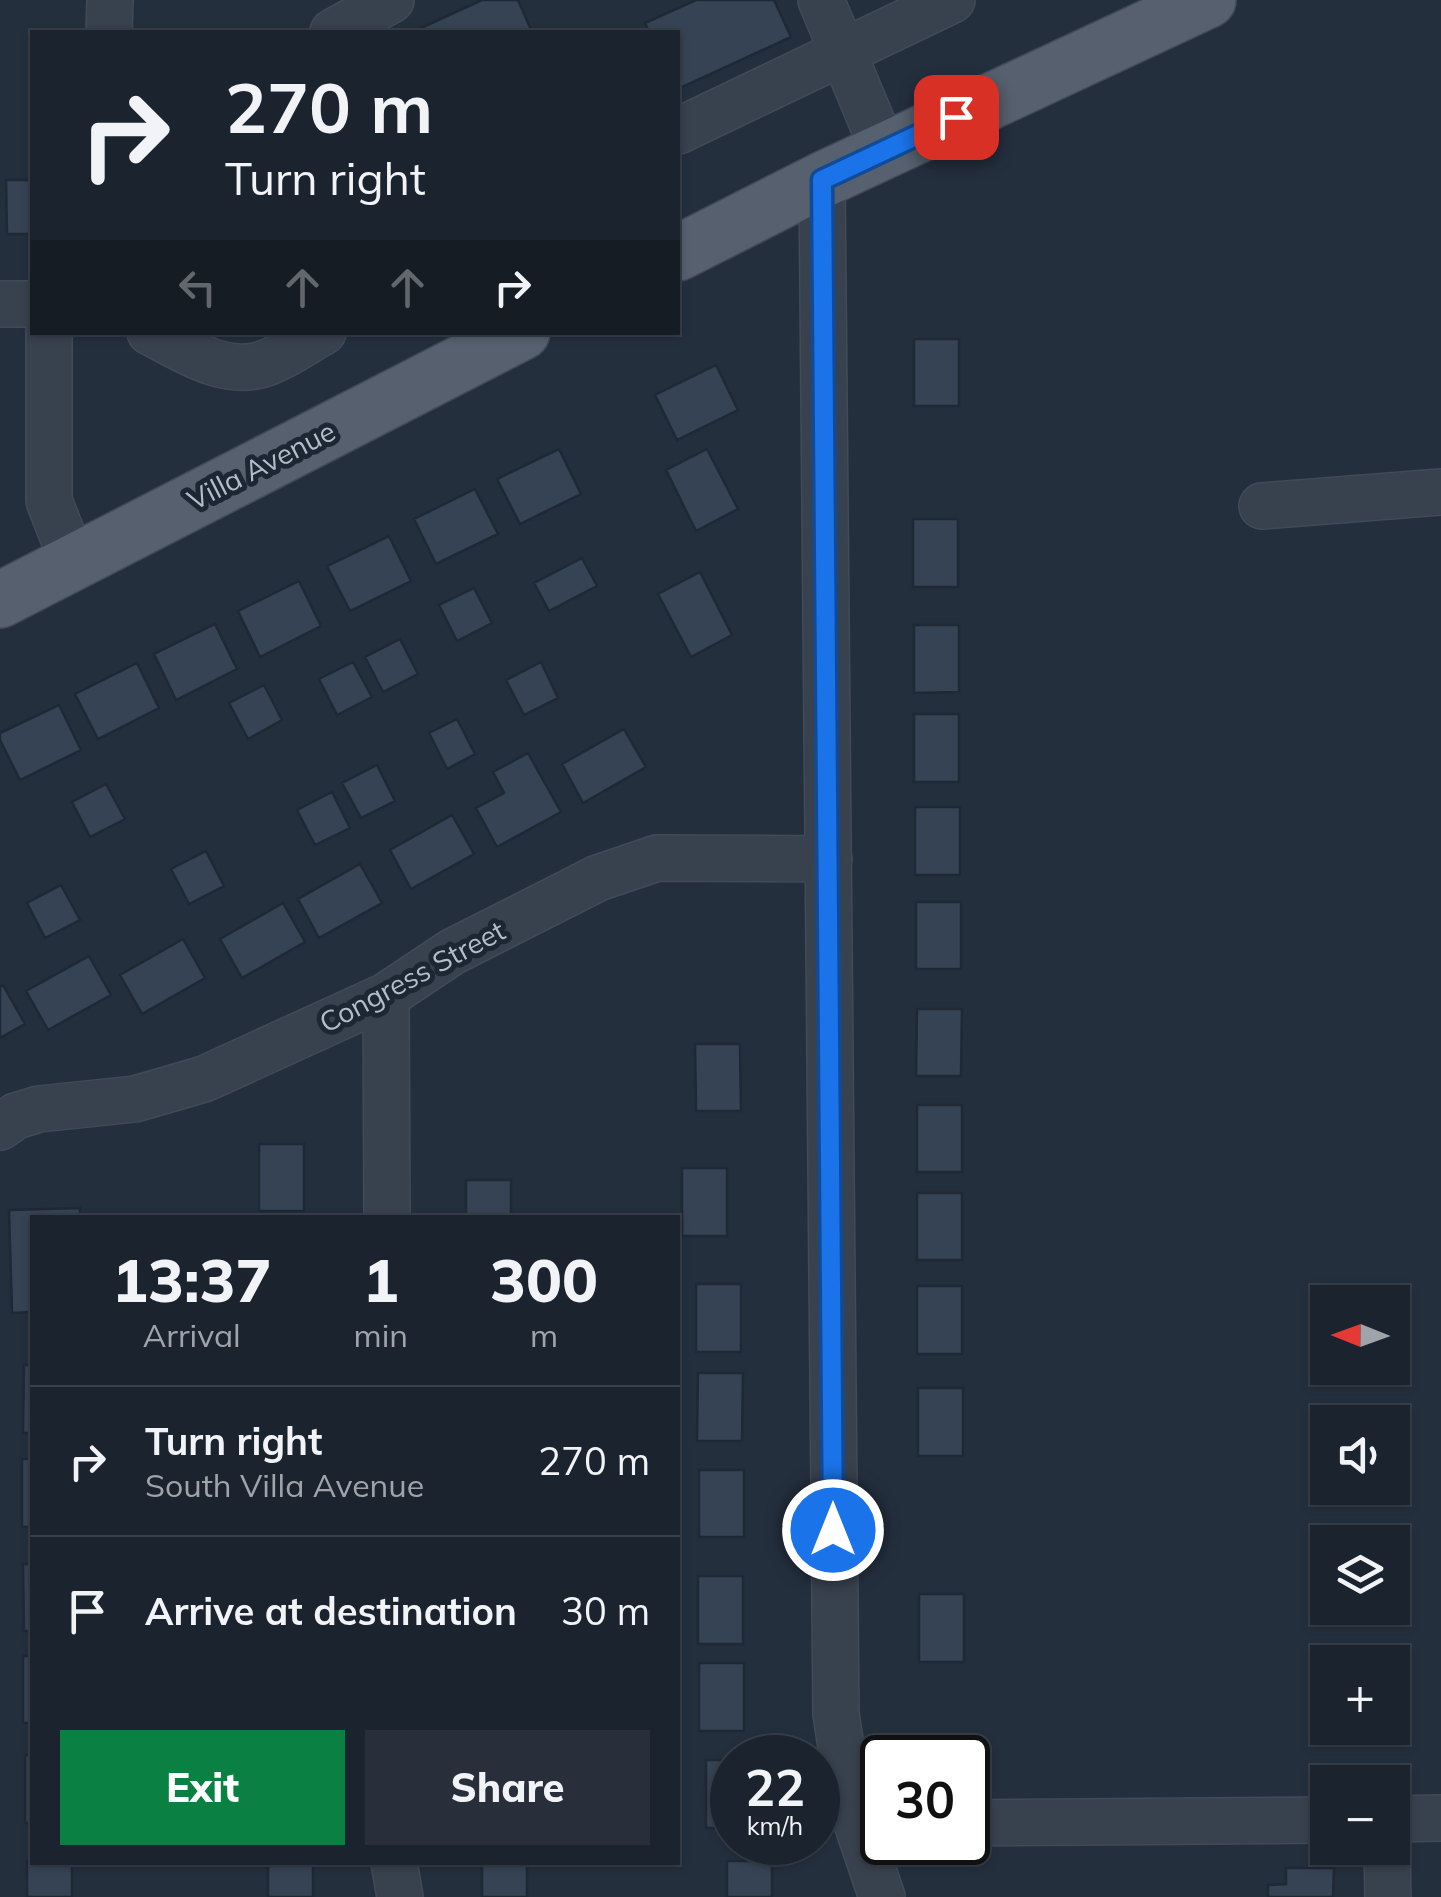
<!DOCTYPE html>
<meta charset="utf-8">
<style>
:root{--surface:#1b232e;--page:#282f3a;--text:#f1f3f6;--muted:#a0a4aa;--line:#39404a;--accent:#0b8043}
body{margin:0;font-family:Mulish,sans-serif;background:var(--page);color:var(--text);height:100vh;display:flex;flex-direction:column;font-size:38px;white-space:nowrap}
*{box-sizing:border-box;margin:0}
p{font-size:32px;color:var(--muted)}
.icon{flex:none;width:55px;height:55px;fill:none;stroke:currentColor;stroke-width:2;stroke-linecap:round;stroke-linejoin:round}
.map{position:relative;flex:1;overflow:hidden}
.details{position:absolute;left:30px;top:1215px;width:650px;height:650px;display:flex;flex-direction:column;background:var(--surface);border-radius:0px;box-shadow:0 2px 8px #0004,0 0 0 2px var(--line)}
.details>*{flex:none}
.banner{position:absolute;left:30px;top:30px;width:650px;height:305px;border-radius:0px;box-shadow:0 2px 8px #0004,0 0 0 2px var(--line);background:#1b232e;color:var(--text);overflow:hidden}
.needle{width:65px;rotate:271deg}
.fabs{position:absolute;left:1310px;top:1285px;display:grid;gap:20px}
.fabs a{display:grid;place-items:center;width:100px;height:100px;border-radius:0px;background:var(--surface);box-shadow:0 2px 8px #0004,0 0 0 2px var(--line);font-size:50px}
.speed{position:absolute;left:710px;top:1735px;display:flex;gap:20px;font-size:50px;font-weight:700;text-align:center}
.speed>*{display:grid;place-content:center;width:130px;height:130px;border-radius:50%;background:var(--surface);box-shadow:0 2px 8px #0004,0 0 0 2px var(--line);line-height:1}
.speed small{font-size:25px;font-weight:400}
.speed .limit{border:5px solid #111;border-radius:15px;background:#fff;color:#111}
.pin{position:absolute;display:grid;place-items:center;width:85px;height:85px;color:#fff;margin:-42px;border-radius:20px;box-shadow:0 5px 15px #0006}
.me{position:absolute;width:110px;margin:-55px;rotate:0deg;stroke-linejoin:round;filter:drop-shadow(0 0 8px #0008)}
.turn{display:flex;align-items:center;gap:35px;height:210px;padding:0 30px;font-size:45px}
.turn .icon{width:130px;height:130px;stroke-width:2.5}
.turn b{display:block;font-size:70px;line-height:85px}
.lanes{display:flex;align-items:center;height:95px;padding:0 30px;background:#0003;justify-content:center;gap:50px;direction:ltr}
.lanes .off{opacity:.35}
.eta{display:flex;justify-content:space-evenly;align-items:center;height:170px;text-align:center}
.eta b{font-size:60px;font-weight:800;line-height:70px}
.primary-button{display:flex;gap:20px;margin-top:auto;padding:20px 30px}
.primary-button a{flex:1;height:115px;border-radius:0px;background:var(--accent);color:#fff;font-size:40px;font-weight:800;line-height:115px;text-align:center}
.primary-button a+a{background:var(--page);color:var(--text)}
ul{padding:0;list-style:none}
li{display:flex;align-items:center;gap:30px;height:150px;padding:0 30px;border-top:2px solid var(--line)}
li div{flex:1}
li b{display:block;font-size:38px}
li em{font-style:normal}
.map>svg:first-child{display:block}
.building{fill:#364354;stroke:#1f2835;stroke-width:2.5}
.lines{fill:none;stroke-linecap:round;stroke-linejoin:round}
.minor-casing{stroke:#414a57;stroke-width:48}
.major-casing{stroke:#414a57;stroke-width:58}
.minor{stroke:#38414e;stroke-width:45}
.major{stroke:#56606e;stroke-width:55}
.route-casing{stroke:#114b97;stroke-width:25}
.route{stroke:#1a73e8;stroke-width:18}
.labels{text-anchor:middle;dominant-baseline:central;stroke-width:10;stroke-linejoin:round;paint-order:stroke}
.street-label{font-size:28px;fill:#b4bcc9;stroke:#1d2633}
</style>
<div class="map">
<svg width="1441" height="1897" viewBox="0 0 1441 1897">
<rect width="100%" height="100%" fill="#242f3e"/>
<path class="building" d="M 482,0 L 518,0 L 532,32 L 412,32 Z
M 696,0 L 774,0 L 791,37 L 678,89 L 678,32 L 649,32 L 645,23 Z
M 6,180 L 32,180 L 32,270 L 29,270 L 29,234 L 7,234 Z
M 914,339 L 959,339 L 959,406 L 914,406 Z
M 716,365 L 738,410 L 677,440 L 655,395 Z
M 559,449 L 581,494 L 520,524 L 497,479 Z
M 707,449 L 738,509 L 696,531 L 666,470 Z
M 475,489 L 498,534 L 436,564 L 414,519 Z
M 913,519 L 958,519 L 958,587 L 913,587 Z
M 389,536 L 411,581 L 350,611 L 327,566 Z
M 582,558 L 597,586 L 549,611 L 534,583 Z
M 700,572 L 732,635 L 691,657 L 658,594 Z
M 299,581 L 321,626 L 260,657 L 238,611 Z
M 474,588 L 492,623 L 457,641 L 439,605 Z
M 215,624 L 237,669 L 176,700 L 154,654 Z
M 914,625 L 959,625 L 959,692 L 914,693 Z
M 400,639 L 418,674 L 383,692 L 365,657 Z
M 353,662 L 372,697 L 337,715 L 319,679 Z
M 541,662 L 558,698 L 524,715 L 506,680 Z
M 137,663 L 159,708 L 98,739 L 75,694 Z
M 264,685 L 282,720 L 248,739 L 229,703 Z
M 59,705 L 81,750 L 20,780 L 0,740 L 0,733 Z
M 914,714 L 959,714 L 959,782 L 914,782 Z
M 457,719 L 475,754 L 447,769 L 429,733 Z
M 624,729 L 646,767 L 583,803 L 562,764 Z
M 528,753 L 561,812 L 497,847 L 476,808 L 504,793 L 493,772 Z
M 377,765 L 395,801 L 361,818 L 342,783 Z
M 106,784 L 125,819 L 90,837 L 72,802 Z
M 332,792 L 350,828 L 315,845 L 297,810 Z
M 915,807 L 960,807 L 960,875 L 915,875 Z
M 452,815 L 474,854 L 411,889 L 390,850 Z
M 206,851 L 224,886 L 189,904 L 171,869 Z
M 360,864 L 382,903 L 319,938 L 298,899 Z
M 61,885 L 80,920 L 45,938 L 27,903 Z
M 916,902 L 961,902 L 961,969 L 916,969 Z
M 283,903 L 305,942 L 242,978 L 220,939 Z
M 183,939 L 205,978 L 142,1014 L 120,975 Z
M 89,956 L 111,995 L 48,1030 L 26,991 Z
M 3,985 L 25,1024 L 0,1038 L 0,987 Z
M 917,1009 L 962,1009 L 961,1076 L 916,1076 Z
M 695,1044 L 740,1044 L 741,1111 L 696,1111 Z
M 917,1105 L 962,1105 L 962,1172 L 917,1172 Z
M 259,1144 L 304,1144 L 304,1211 L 259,1211 Z
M 682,1168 L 727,1168 L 727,1236 L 682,1236 Z
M 466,1180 L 511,1180 L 511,1218 L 466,1218 Z
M 917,1193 L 962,1193 L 962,1260 L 917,1260 Z
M 80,1208 L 80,1218 L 32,1218 L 32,1312 L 12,1313 L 9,1210 Z
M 696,1284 L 741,1284 L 741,1352 L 696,1352 Z
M 917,1286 L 962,1286 L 962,1354 L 917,1354 Z
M 24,1365 L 32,1365 L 32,1433 L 23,1433 Z
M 698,1373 L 743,1373 L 742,1441 L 697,1441 Z
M 918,1388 L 963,1388 L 963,1456 L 918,1456 Z
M 22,1459 L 32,1459 L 32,1527 L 22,1527 Z
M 699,1470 L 744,1470 L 744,1537 L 699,1537 Z
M 23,1564 L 32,1564 L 32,1631 L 24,1631 Z
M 698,1576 L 743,1576 L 743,1644 L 698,1644 Z
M 919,1594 L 964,1594 L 964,1662 L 919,1662 Z
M 23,1656 L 32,1656 L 32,1723 L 23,1723 Z
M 699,1663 L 744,1663 L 744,1731 L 699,1731 Z
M 25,1755 L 32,1755 L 32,1823 L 25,1823 Z
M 706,1760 L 732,1760 L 732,1828 L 706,1828 Z
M 27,1861 L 72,1862 L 72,1897 L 27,1897 Z
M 727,1861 L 772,1861 L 772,1897 L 727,1897 Z
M 268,1862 L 313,1862 L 313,1897 L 268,1897 Z
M 482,1862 L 527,1862 L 527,1897 L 482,1897 Z
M 1286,1868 L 1334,1868 L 1333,1897 L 1268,1897 L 1268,1885 L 1286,1884 Z"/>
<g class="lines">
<defs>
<path id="minor" d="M 821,0 L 884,151
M 109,32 L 110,0
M 333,32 L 391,0
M 678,131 L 952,0
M 822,180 L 836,1714 L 849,1800 L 882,1897
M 0,304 L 32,304
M 49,332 L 49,501 L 73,562
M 150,332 C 184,349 221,375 260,365 C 281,359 303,343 323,332
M 1262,506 L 1441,492
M 386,996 L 387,1218
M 0,1127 L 16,1116 L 39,1109 L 135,1099 L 204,1079 L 386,996 L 452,952 L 598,878 L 657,858 L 829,859
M 1392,1819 L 1441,1818
M 968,1823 L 1328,1820
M 1387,1848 L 1388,1897
M 394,1862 L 400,1897"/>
<path id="major" d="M 678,253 L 822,180 L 1208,0
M 0,600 L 522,332"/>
</defs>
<use href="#minor" class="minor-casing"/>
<use href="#major" class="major-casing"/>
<use href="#minor" class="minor"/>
<use href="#major" class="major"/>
</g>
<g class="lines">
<defs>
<path id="route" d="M 833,1530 L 822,180 L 956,117"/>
</defs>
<use href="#route" class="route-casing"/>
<use href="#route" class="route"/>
</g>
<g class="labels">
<g class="street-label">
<text transform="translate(261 465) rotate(-27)">Villa Avenue</text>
<text transform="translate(412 976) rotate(-28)">Congress Street</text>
</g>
</g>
</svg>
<div class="fabs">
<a><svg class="needle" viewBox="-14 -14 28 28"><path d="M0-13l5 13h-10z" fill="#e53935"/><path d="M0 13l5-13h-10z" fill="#a0a4aa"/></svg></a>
<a><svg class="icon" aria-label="sound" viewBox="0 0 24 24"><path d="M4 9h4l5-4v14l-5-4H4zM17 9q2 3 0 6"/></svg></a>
<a><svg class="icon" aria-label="layers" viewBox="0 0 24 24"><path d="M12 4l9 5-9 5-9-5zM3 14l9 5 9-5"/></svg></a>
<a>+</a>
<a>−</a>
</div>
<div class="speed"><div>22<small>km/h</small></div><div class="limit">30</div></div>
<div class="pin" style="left:956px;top:117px;background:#d93025"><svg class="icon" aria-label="arrive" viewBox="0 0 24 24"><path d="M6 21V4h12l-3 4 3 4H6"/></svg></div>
<svg class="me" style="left:833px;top:1530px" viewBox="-20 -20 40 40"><circle r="17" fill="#1a73e8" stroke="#fff" stroke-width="3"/><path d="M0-11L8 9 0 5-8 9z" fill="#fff"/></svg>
<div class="banner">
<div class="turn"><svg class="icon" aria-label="right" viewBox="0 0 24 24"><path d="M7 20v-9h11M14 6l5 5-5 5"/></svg><div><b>270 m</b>Turn right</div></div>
<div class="lanes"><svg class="icon off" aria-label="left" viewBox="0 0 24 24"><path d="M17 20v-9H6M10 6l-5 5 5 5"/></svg><svg class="icon off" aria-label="ahead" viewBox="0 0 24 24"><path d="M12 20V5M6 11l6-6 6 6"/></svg><svg class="icon off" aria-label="ahead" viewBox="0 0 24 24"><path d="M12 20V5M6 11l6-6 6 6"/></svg><svg class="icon" aria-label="right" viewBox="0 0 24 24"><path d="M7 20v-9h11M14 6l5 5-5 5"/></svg></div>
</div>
<section class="details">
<div class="eta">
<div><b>13:37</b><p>Arrival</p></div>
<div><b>1</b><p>min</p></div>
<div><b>300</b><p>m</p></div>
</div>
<ul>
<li><svg class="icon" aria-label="right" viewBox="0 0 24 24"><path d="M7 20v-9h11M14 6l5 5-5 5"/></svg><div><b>Turn right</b><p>South Villa Avenue</p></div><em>270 m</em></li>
<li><svg class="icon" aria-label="arrive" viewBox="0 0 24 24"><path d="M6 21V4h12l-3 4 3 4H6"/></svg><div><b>Arrive at destination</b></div><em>30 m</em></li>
</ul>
<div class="primary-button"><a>Exit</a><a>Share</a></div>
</section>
</div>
